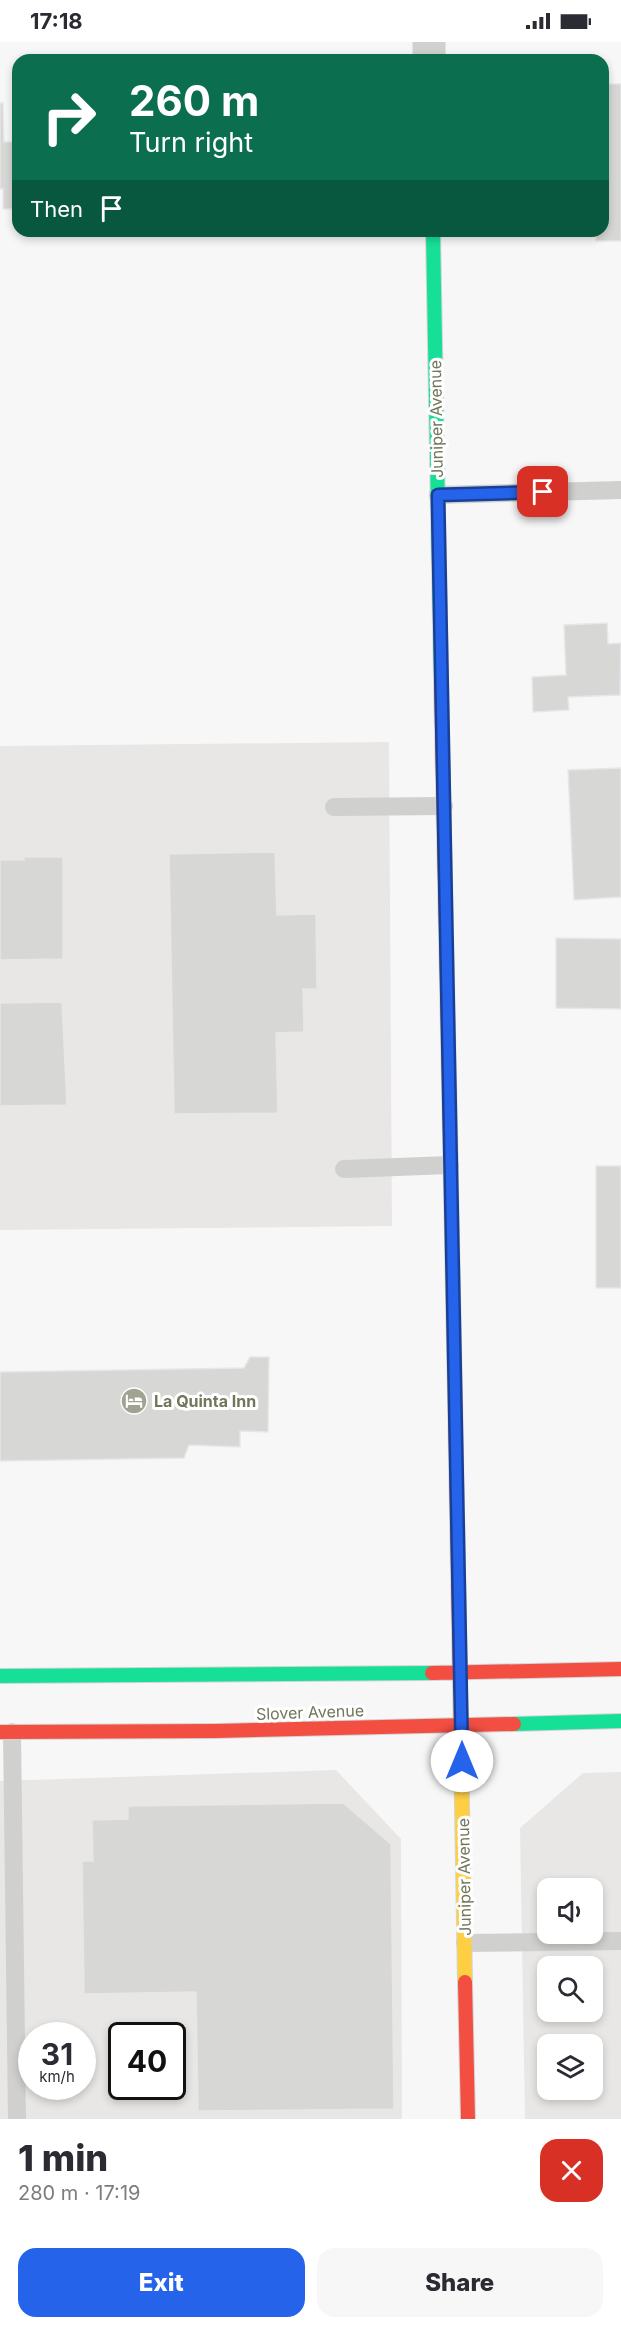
<!DOCTYPE html>
<meta charset="utf-8">
<style>
:root{--surface:#fff;--page:#f7f7f7;--text:#2b2b33;--muted:#7c7c81;--accent:#2563eb}
body{margin:0;font-family:Inter,sans-serif;background:var(--page);color:var(--text);height:100vh;display:flex;flex-direction:column;font-size:22px;white-space:nowrap}
*{box-sizing:border-box;margin:0}
p{font-size:20px;color:var(--muted)}
.icon{flex:none;width:33px;height:33px;fill:none;stroke:currentColor;stroke-width:2;stroke-linecap:round;stroke-linejoin:round}
.map{position:relative;height:2077px;overflow:hidden}
.side{display:flex;flex-direction:column;background:var(--surface);flex:1}
.side>*{flex:none}
.top-card{position:absolute;left:12px;top:12px;width:597px;height:183px;border-radius:18px;box-shadow:0 3px 9px #0003;background:#0b6e4f;color:#fff;overflow:hidden}
.buttons{position:absolute;left:537px;top:1836px;display:grid;gap:12px}
.buttons a{display:grid;place-items:center;width:66px;height:66px;border-radius:12px;background:var(--surface);box-shadow:0 3px 9px #0003;font-size:30px}
.speed{position:absolute;left:18px;top:1980px;display:flex;gap:12px;font-size:30px;font-weight:700;text-align:center}
.speed>*{display:grid;place-content:center;width:78px;height:78px;border-radius:50%;background:var(--surface);box-shadow:0 3px 9px #0003;line-height:1}
.speed small{font-size:15px;font-weight:400}
.speed .limit{border:3px solid #111;border-radius:9px;background:#fff;color:#111}
.pin{position:absolute;display:grid;place-items:center;width:51px;height:51px;color:#fff;margin:-26px;border-radius:12px;box-shadow:0 3px 9px #0006}
.me{position:absolute;width:66px;margin:-33px;rotate:0deg;stroke-linejoin:round;filter:drop-shadow(0 0 4px #0008)}
.turn{display:flex;align-items:center;gap:21px;height:126px;padding:0 18px;font-size:27px}
.turn .icon{width:78px;height:78px;stroke-width:2.5}
.turn b{display:block;font-size:42px;line-height:51px}
.then{display:flex;align-items:center;height:57px;padding:0 18px;background:#0003;gap:12px;font-size:22px}
.round{display:grid;place-items:center;flex:none;width:63px;height:63px;border-radius:18px;background:var(--page)}
.summary{display:flex;align-items:center;justify-content:space-between;height:102px;padding:0 18px}
h1{font-size:36px;font-weight:800;line-height:45px}
.action{display:flex;gap:12px;margin-top:auto;padding:12px 18px}
.action a{flex:1;height:69px;border-radius:18px;background:var(--accent);color:#fff;font-size:24px;font-weight:800;line-height:69px;text-align:center}
.action a+a{background:var(--page);color:var(--text)}
.status{display:flex;justify-content:space-between;align-items:center;height:42px;padding:0 30px;background:var(--surface);direction:ltr}
.status svg{height:16px;fill:currentColor}
.map>svg:first-child{display:block}
.built{fill:#e8e7e6;fill-rule:evenodd}
.building{fill:#d7d7d5;stroke:#e8e6e8;stroke-width:1.5}
.lines{fill:none;stroke-linecap:round;stroke-linejoin:round}
.fast-casing{stroke:#d4d4d3;stroke-width:16}
.slow-casing{stroke:#d4d4d3;stroke-width:16}
.jam-casing{stroke:#d4d4d3;stroke-width:16}
.lane{stroke:#d0d0ce;stroke-width:18}
.street{stroke:#d0d0ce;stroke-width:33}
.fast{stroke:#16e098;stroke-width:14}
.slow{stroke:#ffcf43;stroke-width:14}
.jam{stroke:#f24e42;stroke-width:14}
.route-casing{stroke:#184099;stroke-width:15}
.route{stroke:#2563eb;stroke-width:10}
.labels{text-anchor:middle;dominant-baseline:central;stroke-width:6;stroke-linejoin:round;paint-order:stroke}
.street-label{font-size:16px;fill:#72765a;stroke:#fff}
.poi-label{font-size:16px;font-weight:bold;fill:#72765a;stroke:#fff;text-anchor:start}
</style>
<div class="status"><b>17:18</b><svg viewBox="0 0 49 12"><path d="M0 12V9h3v3zM5 12V6h3v6zM10 12V3h3v9zM15 12V0h3v12zM26 1h20v11H26zM47 4h2v5h-2z"/></svg></div>
<div class="map">
<svg width="621" height="2077" viewBox="0 0 621 2077">
<rect width="100%" height="100%" fill="#f8f7f8"/>
<path class="built" d="M 389,700 L 392,1184 L 0,1188 L 0,704 Z
M 336,1728 L 401,1797 L 402,2077 L 0,2077 L 0,1739 ZM 32,1994 L 82,1994 L 82,2044 L 32,2044 ZM 122,1994 L 172,1994 L 172,2044 L 122,2044 Z
M 621,1730 L 621,2077 L 525,2077 L 520,1786 L 583,1731 ZM 548,1846 L 592,1846 L 592,1892 L 548,1892 ZM 548,1924 L 592,1924 L 592,1970 L 548,1970 ZM 548,2002 L 592,2002 L 592,2048 L 548,2048 Z"/>
<path class="building" d="M 603,42 L 621,42 L 621,199 L 596,199 L 596,189 L 603,189 Z
M 0,61 L 3,61 L 4,100 L 18,100 L 18,167 L 3,167 L 3,147 L 0,147 Z
M 607,581 L 608,602 L 621,601 L 620,653 L 568,655 L 569,668 L 533,670 L 532,635 L 566,633 L 564,583 Z
M 621,726 L 621,855 L 574,858 L 568,728 Z
M 275,810 L 277,873 L 316,872 L 317,947 L 303,947 L 304,990 L 276,991 L 278,1071 L 174,1072 L 169,812 Z
M 24,815 L 63,815 L 63,917 L 0,918 L 0,818 L 24,818 Z
M 556,896 L 621,897 L 621,967 L 556,966 Z
M 62,960 L 67,1063 L 0,1064 L 0,961 Z
M 596,1124 L 621,1124 L 621,1246 L 596,1246 Z
M 250,1315 L 269,1315 L 268,1390 L 240,1389 L 240,1405 L 189,1403 L 184,1416 L 0,1419 L 0,1330 L 244,1326 Z
M 343,1761 L 391,1802 L 394,2067 L 198,2069 L 196,1950 L 84,1952 L 82,1819 L 93,1819 L 92,1778 L 128,1777 L 128,1764 Z"/>
<g class="lines">
<defs>
<path id="fast" d="M 433,189 L 441,637
M 0,1634 L 432,1631
M 514,1682 L 621,1679"/>
<path id="slow" d="M 450,1091 L 455,1356
M 460,1644 L 465,1940"/>
<path id="jam" d="M 441,637 L 450,1091
M 455,1356 L 460,1644
M 432,1631 L 621,1627
M 0,1690 L 216,1689 L 514,1682
M 465,1940 L 468,2077"/>
</defs>
<use href="#fast" class="fast-casing"/>
<use href="#slow" class="slow-casing"/>
<use href="#jam" class="jam-casing"/>
<path class="lane" d="M 438,453 L 621,448
M 334,765 L 444,764
M 344,1127 L 450,1123
M 12,1690 L 17,2077
M 465,1901 L 621,1899"/>
<path class="street" d="M 429,0 L 429,18"/>
<use href="#fast" class="fast"/>
<use href="#slow" class="slow"/>
<use href="#jam" class="jam"/>
</g>
<g class="lines">
<defs>
<path id="route" d="M 462,1719 L 438,453 L 543,450"/>
</defs>
<use href="#route" class="route-casing"/>
<use href="#route" class="route"/>
</g>
<defs>
<symbol id="hotel-disc" viewBox="-11 -11 22 22"><circle r="9.5" fill="#a1a391" stroke="#fff"/><path d="M-6-4.5h1.5V1H6V5H4.5V3h-9V5H-6ZM-4 0a1.8 1.8 0 1 1 3.6 0ZM.5 0V-2.5h3Q6-2.5 6 0Z" fill="#fff"/></symbol>
</defs>
<g fill-rule="evenodd">
<use href="#hotel-disc" x="119" y="1344" width="30" height="30"/>
</g>
<g class="labels">
<g class="street-label">
<text transform="translate(436 377) rotate(-91)">Juniper Avenue</text>
<text transform="translate(310 1670) rotate(-2)">Slover Avenue</text>
<text transform="translate(464 1835) rotate(-91)">Juniper Avenue</text>
</g>
<g class="poi-label">
<text x="154" y="1359">La Quinta Inn</text>
</g>
</g>
</svg>
<div class="buttons">
<a><svg class="icon" aria-label="sound" viewBox="0 0 24 24"><path d="M4 9h4l5-4v14l-5-4H4zM17 9q2 3 0 6"/></svg></a>
<a><svg class="icon" aria-label="search" viewBox="0 0 24 24"><circle cx="10" cy="10" r="6"/><path d="M15 15l6 6"/></svg></a>
<a><svg class="icon" aria-label="layers" viewBox="0 0 24 24"><path d="M12 4l9 5-9 5-9-5zM3 14l9 5 9-5"/></svg></a>
</div>
<div class="speed"><div>31<small>km/h</small></div><div class="limit">40</div></div>
<div class="pin" style="left:543px;top:450px;background:#d93025"><svg class="icon" aria-label="arrive" viewBox="0 0 24 24"><path d="M6 21V4h12l-3 4 3 4H6"/></svg></div>
<svg class="me" style="left:462px;top:1719px" viewBox="-20 -20 40 40"><circle r="19" fill="#fff"/><path d="M0-13L10 11 0 6-10 11z" fill="#2563eb"/></svg>
<div class="top-card">
<div class="turn"><svg class="icon" aria-label="right" viewBox="0 0 24 24"><path d="M7 20v-9h11M14 6l5 5-5 5"/></svg><div><b>260 m</b>Turn right</div></div>
<div class="then">Then<svg class="icon" aria-label="arrive" viewBox="0 0 24 24"><path d="M6 21V4h12l-3 4 3 4H6"/></svg></div>
</div>
</div>
<section class="side">
<div class="summary"><div><h1>1 min</h1><p>280 m · 17:19</p></div><a class="round" style="background:#d93025;color:#fff"><svg class="icon" aria-label="close" viewBox="0 0 24 24"><path d="M6 6l12 12M18 6L6 18"/></svg></a></div>
<div class="action"><a>Exit</a><a>Share</a></div>
</section>
